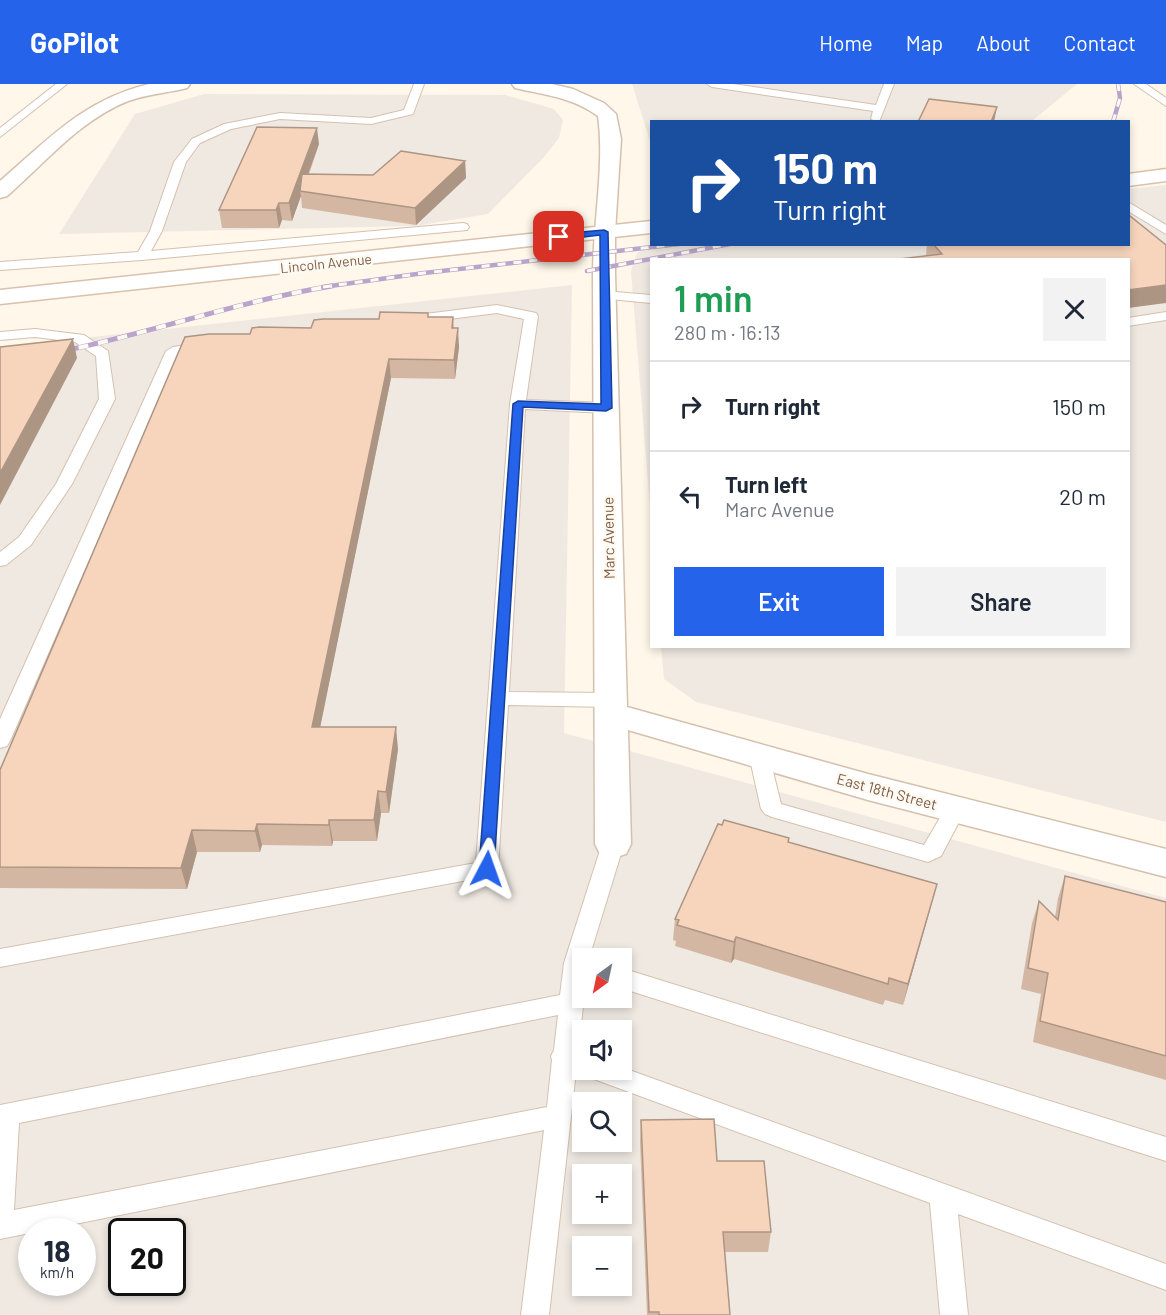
<!DOCTYPE html>
<meta charset="utf-8">
<style>
:root{--surface:#fff;--page:#f2f2f3;--text:#1f2937;--muted:#747a83;--line:#e0e1e3;--accent:#2563eb}
body{margin:0;font-family:Barlow,sans-serif;background:var(--page);color:var(--text);height:100vh;display:flex;flex-direction:column;font-size:22px;white-space:nowrap}
*{box-sizing:border-box;margin:0}
p{font-size:20px;color:var(--muted)}
.icon{flex:none;width:33px;height:33px;fill:none;stroke:currentColor;stroke-width:2;stroke-linecap:round;stroke-linejoin:round}
.map{position:relative;flex:1;overflow:hidden}
.sheet{position:absolute;left:650px;top:174px;width:480px;height:390px;display:flex;flex-direction:column;background:var(--surface);border-radius:0px;box-shadow:0 3px 9px #0003}
.sheet>*{flex:none}
.top-card{position:absolute;left:650px;top:36px;width:480px;height:126px;border-radius:0px;box-shadow:0 3px 9px #0003;background:#1a4fa0;color:#fff;overflow:hidden}
.needle{width:39px;rotate:213deg}
.controls{position:absolute;left:572px;top:864px;display:grid;gap:12px}
.controls a{display:grid;place-items:center;width:60px;height:60px;border-radius:0px;background:var(--surface);box-shadow:0 3px 9px #0003;font-size:30px}
.speed{position:absolute;left:18px;top:1134px;display:flex;gap:12px;font-size:30px;font-weight:700;text-align:center}
.speed>*{display:grid;place-content:center;width:78px;height:78px;border-radius:50%;background:var(--surface);box-shadow:0 3px 9px #0003;line-height:1}
.speed small{font-size:15px;font-weight:400}
.speed .limit{border:3px solid #111;border-radius:9px;background:#fff;color:#111}
.pin{position:absolute;display:grid;place-items:center;width:51px;height:51px;color:#fff;margin:-26px;border-radius:12px;box-shadow:0 3px 9px #0006}
.me{position:absolute;width:66px;margin:-33px;rotate:4deg;stroke-linejoin:round;filter:drop-shadow(0 0 4px #0008)}
.turn{display:flex;align-items:center;gap:21px;height:126px;padding:0 24px;font-size:27px}
.turn .icon{width:78px;height:78px;stroke-width:2.5}
.turn b{display:block;font-size:42px;line-height:51px}
.round{display:grid;place-items:center;flex:none;width:63px;height:63px;border-radius:0px;background:var(--page)}
.summary{display:flex;align-items:center;justify-content:space-between;height:102px;padding:0 24px}
h1{font-size:36px;font-weight:600;line-height:45px;color:#1e9e55}
.button{display:flex;gap:12px;margin-top:auto;padding:12px 24px}
.button a{flex:1;height:69px;border-radius:0px;background:var(--accent);color:#fff;font-size:24px;font-weight:600;line-height:69px;text-align:center}
.button a+a{background:var(--page);color:var(--text)}
ul{padding:0;list-style:none}
li{display:flex;align-items:center;gap:18px;height:90px;padding:0 24px;border-top:2px solid var(--line)}
li div{flex:1}
li b{display:block;font-size:22px}
li em{font-style:normal}
header{display:flex;align-items:center;gap:36px;box-sizing:border-box;height:84px;padding:0 30px;background:var(--accent);color:#fff}
header strong{font-size:28px}
nav{display:flex;gap:33px;margin-inline-start:auto;font-size:21px}
.map>svg:first-child{display:block}
.industrial{fill:#efe9e2;fill-rule:evenodd}
.lines{fill:none;stroke-linecap:round;stroke-linejoin:round}
.lane-casing{stroke:#d5c0af;stroke-width:2}
.street-casing{stroke:#d5c0af;stroke-width:3}
.secondary-casing{stroke:#d9c1ab;stroke-width:3}
.lane{fill:#fff;fill-rule:evenodd}
.street{fill:#fff;fill-rule:evenodd}
.secondary{fill:#fff;fill-rule:evenodd}
.rail-far1-casing{stroke:#baa4cb;stroke-width:4.5}
.rail-casing{stroke:#baa4cb;stroke-width:5}
.rail-far1{stroke:#fffaf1;stroke-width:3;stroke-dasharray:8;stroke-linecap:butt}
.rail{stroke:#fffaf1;stroke-width:4;stroke-dasharray:10;stroke-linecap:butt}
.wall{fill:#d4b7a3}
.shaded-wall{fill:#ad9584}
.building{fill:#f7d5bd;stroke:#ad9584;stroke-width:1.5}
.route{fill:#2563eb;stroke:#184099;stroke-width:1.5}
.labels{text-anchor:middle;dominant-baseline:central;stroke-width:5;stroke-linejoin:round;paint-order:stroke}
.far-street-label{font-size:14px;fill:#7d5c48;stroke:#fffaf1}
.street-label{font-size:15px;fill:#7d5c48;stroke:#fffaf1}
</style>
<header>
<strong>GoPilot</strong>
<nav><a>Home</a><a>Map</a><a>About</a><a>Contact</a></nav>
</header>
<div class="map">
<svg width="1166" height="1231" viewBox="0 0 1166 1231">
<rect width="100%" height="100%" fill="#fff7e9"/>
<path class="industrial" d="M 632,0 L 1077,0 L 1032,37 L 651,38 L 651,60 Z
M 204,10 L 505,11 L 554,25 L 563,36 L 559,54 L 544,73 L 488,130 L 415,142 L 59,150 L 135,30 Z
M 1166,101 L 1166,738 L 696,618 L 664,595 L 661,563 L 1128,562 L 1128,176 L 651,176 L 651,436 L 631,187 L 637,169 L 651,160 L 1128,160 L 1128,105 Z
M 572,201 L 564,649 L 1166,814 L 1166,1231 L 0,1231 L 0,263 ZM 582,874 L 621,874 L 621,914 L 582,914 ZM 582,946 L 621,946 L 621,986 L 582,986 ZM 582,1018 L 621,1018 L 621,1058 L 582,1058 ZM 582,1090 L 621,1090 L 621,1130 L 582,1130 ZM 32,1148 L 82,1148 L 82,1198 L 32,1198 ZM 122,1148 L 172,1148 L 172,1198 L 122,1198 ZM 582,1162 L 621,1162 L 621,1202 L 582,1202 Z"/>
<g class="lines">
<defs>
<path id="lane" d="M 56,0 L 67,0 L 0,53 L 0,44 Z
M 414,0 L 424,0 L 413,30 L 371,40 L 280,35 L 231,45 L 200,59 L 186,78 L 162,147 L 151,167 L 463,139 L 467,140 L 469,143 L 467,146 L 142,176 L 0,186 L 0,178 L 138,168 L 150,147 L 174,78 L 192,55 L 224,40 L 280,29 L 371,34 L 404,26 Z
M 707,0 L 733,0 L 876,21 L 884,0 L 894,0 L 879,38 L 871,35 L 873,27 L 712,3 Z
M 1134,0 L 1146,0 L 1166,14 L 1166,22 Z
M 1128,118 L 1166,141 L 1166,150 L 1128,127 Z
M 604,207 L 651,211 L 651,219 L 599,214 L 597,211 L 599,208 Z
M 497,221 L 536,229 L 538,232 L 526,316 L 606,319 L 614,324 L 606,329 L 525,325 L 509,608 L 610,609 L 617,611 L 620,616 L 617,621 L 610,623 L 508,621 L 498,785 L 495,791 L 0,883 L 0,865 L 476,779 L 510,320 L 524,235 L 497,229 L 409,240 L 402,236 L 409,232 Z
M 1166,228 L 1166,236 L 1128,242 L 1128,234 Z
M 35,245 L 84,251 L 108,267 L 115,315 L 72,400 L 31,461 L 6,481 L 0,482 L 0,468 L 19,453 L 56,400 L 99,315 L 96,272 L 75,258 L 35,253 L 0,256 L 0,248 Z
M 205,258 L 210,259 L 212,262 L 210,265 L 179,270 L 10,657 L 7,662 L 0,664 L 0,635 L 166,267 L 173,263 Z
M 759,664 L 766,666 L 769,671 L 781,720 L 924,761 L 948,720 L 955,717 L 962,720 L 966,725 L 941,772 L 928,778 L 772,733 L 765,730 L 761,725 L 749,671 L 752,666 Z
M 613,752 L 621,754 L 624,760 L 589,874 L 582,874 L 582,914 L 584,914 L 578,967 L 582,968 L 582,986 L 621,986 L 621,983 L 1166,1180 L 1166,1206 L 958,1130 L 968,1231 L 940,1231 L 930,1119 L 591,994 L 588,987 L 582,990 L 576,987 L 549,1231 L 521,1231 L 544,1046 L 0,1155 L 0,1021 L 560,911 L 564,879 L 602,760 L 605,754 ZM 558,931 L 554,966 L 551,972 L 552,976 L 547,1023 L 14,1126 L 19,1039 Z
M 621,884 L 1166,1053 L 1166,1077 L 621,904 Z"/>
<path id="street" d="M 149,0 L 190,0 L 187,4 C 167,9 147,10 128,17 C 80,36 45,79 7,112 L 0,114 L 0,97 C 49,55 83,16 149,0 Z
M 512,0 L 552,0 L 573,5 L 604,19 L 616,30 L 621,55 L 615,148 L 615,190 L 627,623 L 868,690 L 1166,765 L 1166,793 L 868,716 L 628,646 L 631,760 L 626,770 L 613,774 L 600,770 L 595,760 L 593,190 C 593,140 605,80 598,32 C 572,13 545,11 515,4 Z"/>
<path id="secondary" d="M 1166,85 L 1166,97 L 1128,102 L 1128,90 Z
M 651,137 L 651,149 L 0,220 L 0,206 Z"/>
</defs>
<use href="#lane" class="lane-casing"/>
<use href="#street" class="street-casing"/>
<use href="#secondary" class="secondary-casing"/>
<use href="#lane" class="lane"/>
<use href="#street" class="street"/>
<use href="#secondary" class="secondary"/>
<defs>
<path id="rail-far1" d="M 1113,38 L 1120,14 L 1118,0
M 587,187 L 730,160
M 323,203 L 424,189 L 679,160"/>
<path id="rail" d="M 59,268 C 151,249 239,217 332,202"/>
</defs>
<use href="#rail-far1" class="rail-far1-casing"/>
<use href="#rail" class="rail-casing"/>
<use href="#rail-far1" class="rail-far1"/>
<use href="#rail" class="rail"/>
</g>
<path class="wall" d="M 319,60 L 309,90 L 373,91 L 465,77 L 466,94 L 416,141 L 302,124 L 301,112 L 292,137 L 282,136 L 279,144 L 222,144 L 219,126 Z
M 927,160 L 1128,160 L 926,171 Z
M 428,229 L 429,233 L 453,233 L 454,244 L 459,263 L 455,295 L 391,294 L 320,643 L 398,665 L 389,729 L 381,729 L 377,757 L 333,757 L 332,762 L 262,761 L 260,768 L 197,768 L 187,805 L 0,804 L 0,686 L 250,250 L 311,244 Z
M 789,758 L 931,822 L 903,921 L 885,916 L 883,921 L 734,875 L 731,879 L 675,862 L 676,857 L 673,856 L 675,835 Z
M 1065,792 L 1166,818 L 1166,996 L 1033,958 L 1041,910 L 1021,905 L 1032,839 L 1039,817 L 1055,833 L 1058,814 Z
M 641,1036 L 717,1077 L 771,1148 L 768,1168 L 725,1168 L 730,1231 L 647,1231 L 640,1057 Z"/>
<path class="shaded-wall" d="M 997,23 L 994,38 L 991,38 Z
M 317,44 L 319,60 L 302,107 L 300,107 L 301,112 L 292,137 L 289,119 Z
M 465,77 L 466,94 L 416,141 L 415,124 Z
M 279,119 L 282,136 L 279,144 L 276,126 Z
M 1166,201 L 1166,219 L 1128,224 L 1128,206 Z
M 458,244 L 459,263 L 455,295 L 454,276 Z
M 73,255 L 77,274 L 0,421 L 0,389 Z
M 389,275 L 391,294 L 316,664 L 312,643 Z
M 396,643 L 398,665 L 389,729 L 386,708 Z
M 378,707 L 381,729 L 377,757 L 374,736 Z
M 329,736 L 333,757 L 332,762 L 329,741 Z
M 257,740 L 262,761 L 260,768 L 255,747 Z
M 192,746 L 197,768 L 187,805 L 181,784 Z
M 937,800 L 931,822 L 903,921 L 908,900 Z
M 736,853 L 734,875 L 731,879 L 734,858 Z"/>
<path class="building" d="M 929,15 L 997,23 L 991,38 L 918,38 Z
M 257,43 L 317,44 L 289,119 L 279,119 L 276,126 L 219,126 Z
M 401,67 L 465,77 L 415,124 L 300,107 L 302,90 L 373,91 Z
M 1128,132 L 1130,132 L 1166,161 L 1166,201 L 1128,206 L 1128,176 L 891,176 L 942,170 L 933,160 L 1128,160 Z
M 380,228 L 428,229 L 428,233 L 453,233 L 452,244 L 458,244 L 454,276 L 389,275 L 312,643 L 396,643 L 386,708 L 378,707 L 374,736 L 329,736 L 329,741 L 257,740 L 255,747 L 192,746 L 181,784 L 0,783 L 0,686 L 185,253 L 209,250 L 250,250 L 252,244 L 259,243 L 311,244 L 314,236 L 323,235 L 379,235 Z
M 73,255 L 0,389 L 0,263 Z
M 724,736 L 789,754 L 788,758 L 937,800 L 908,900 L 889,894 L 888,900 L 736,853 L 734,858 L 677,841 L 679,836 L 675,835 L 718,740 L 722,741 Z
M 1065,792 L 1166,818 L 1166,972 L 1040,937 L 1048,889 L 1028,884 L 1039,817 L 1058,836 Z
M 714,1035 L 717,1077 L 764,1077 L 771,1148 L 723,1148 L 730,1231 L 659,1231 L 659,1228 L 649,1228 L 641,1036 Z"/>
<path class="route" d="M 604,146 L 608,148 L 612,324 L 606,327 L 523,323 L 494,785 L 492,789 L 481,789 L 479,785 L 513,320 L 518,317 L 601,320 L 600,151 L 559,156 L 555,153 L 559,150 Z"/>
<g class="labels">
<g class="far-street-label">
<text transform="translate(326 179) rotate(-6)">Lincoln Avenue</text>
</g>
<g class="street-label">
<text transform="translate(608 454) rotate(-91)">Marc Avenue</text>
<text transform="translate(887 707) rotate(15)">East 18th Street</text>
</g>
</g>
</svg>
<div class="controls">
<a><svg class="needle" viewBox="-14 -14 28 28"><path d="M0-13l5 13h-10z" fill="#e53935"/><path d="M0 13l5-13h-10z" fill="#747a83"/></svg></a>
<a><svg class="icon" aria-label="sound" viewBox="0 0 24 24"><path d="M4 9h4l5-4v14l-5-4H4zM17 9q2 3 0 6"/></svg></a>
<a><svg class="icon" aria-label="search" viewBox="0 0 24 24"><circle cx="10" cy="10" r="6"/><path d="M15 15l6 6"/></svg></a>
<a>+</a>
<a>−</a>
</div>
<div class="speed"><div>18<small>km/h</small></div><div class="limit">20</div></div>
<div class="pin" style="left:559px;top:153px;background:#d93025"><svg class="icon" aria-label="arrive" viewBox="0 0 24 24"><path d="M6 21V4h12l-3 4 3 4H6"/></svg></div>
<svg class="me" style="left:487px;top:785px" viewBox="-20 -20 40 40"><path d="M0-17L14 15 0 8-14 15z" fill="#2563eb" stroke="#fff" stroke-width="4"/></svg>
<div class="top-card">
<div class="turn"><svg class="icon" aria-label="right" viewBox="0 0 24 24"><path d="M7 20v-9h11M14 6l5 5-5 5"/></svg><div><b>150 m</b>Turn right</div></div>
</div>
<section class="sheet">
<div class="summary"><div><h1>1 min</h1><p>280 m · 16:13</p></div><a class="round"><svg class="icon" aria-label="close" viewBox="0 0 24 24"><path d="M6 6l12 12M18 6L6 18"/></svg></a></div>
<ul>
<li><svg class="icon" aria-label="right" viewBox="0 0 24 24"><path d="M7 20v-9h11M14 6l5 5-5 5"/></svg><div><b>Turn right</b></div><em>150 m</em></li>
<li><svg class="icon" aria-label="left" viewBox="0 0 24 24"><path d="M17 20v-9H6M10 6l-5 5 5 5"/></svg><div><b>Turn left</b><p>Marc Avenue</p></div><em>20 m</em></li>
</ul>
<div class="button"><a>Exit</a><a>Share</a></div>
</section>
</div>
